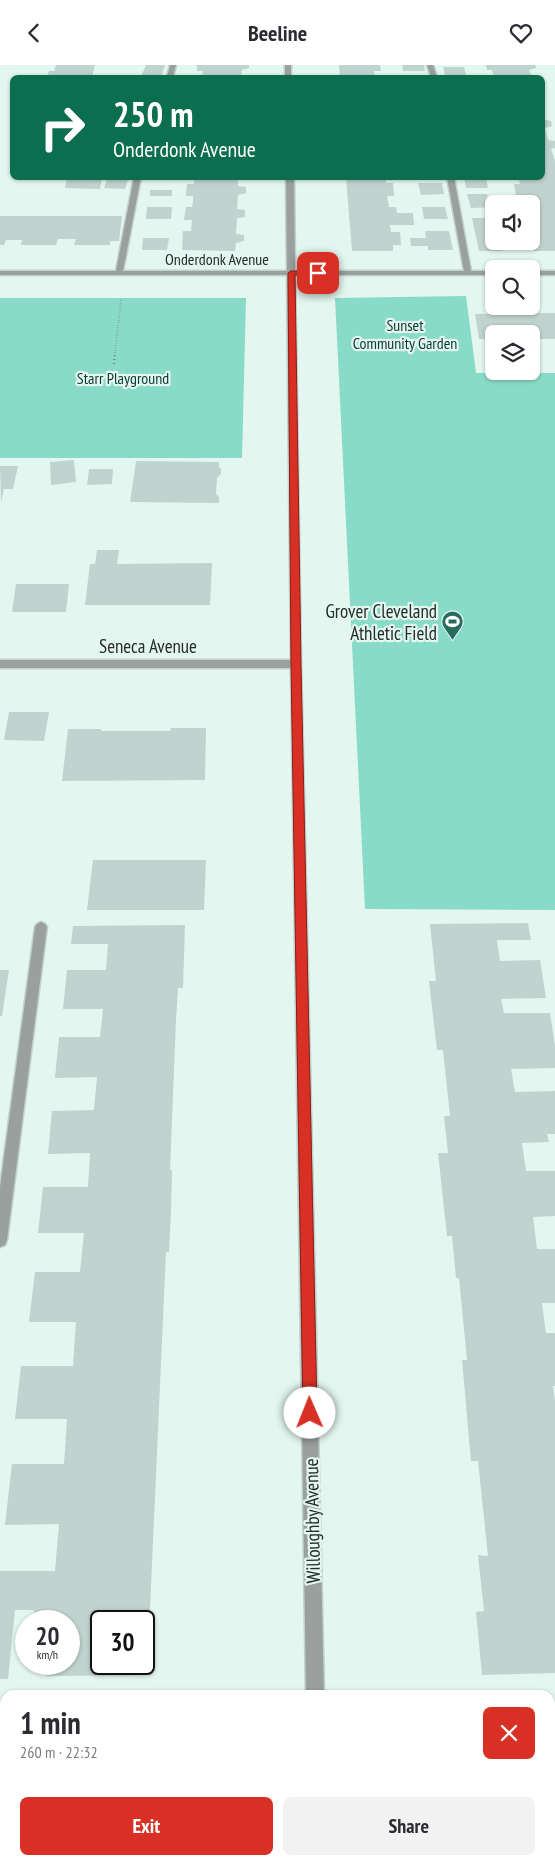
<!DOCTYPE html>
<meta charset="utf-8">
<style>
:root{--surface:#fff;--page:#f2f2f3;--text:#2b2b33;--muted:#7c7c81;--accent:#d93025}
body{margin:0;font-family:"PT Sans Narrow",sans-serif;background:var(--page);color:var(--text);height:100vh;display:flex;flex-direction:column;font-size:19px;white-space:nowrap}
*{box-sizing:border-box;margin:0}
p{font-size:16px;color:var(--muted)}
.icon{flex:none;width:28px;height:28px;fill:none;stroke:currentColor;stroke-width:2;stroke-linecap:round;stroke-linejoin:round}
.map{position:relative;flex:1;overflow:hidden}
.sheet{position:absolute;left:0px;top:1625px;width:555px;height:175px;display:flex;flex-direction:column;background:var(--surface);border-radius:15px 15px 0 0;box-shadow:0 1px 4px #0004}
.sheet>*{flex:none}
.top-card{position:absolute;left:10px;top:10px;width:535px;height:105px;border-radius:8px;box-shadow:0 1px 4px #0004;background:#0b6e4f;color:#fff;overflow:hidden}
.controls{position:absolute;left:485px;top:130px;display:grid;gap:10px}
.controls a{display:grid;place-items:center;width:55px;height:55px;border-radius:8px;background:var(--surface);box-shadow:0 1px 4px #0004;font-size:25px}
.speed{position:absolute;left:15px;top:1545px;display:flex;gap:10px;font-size:25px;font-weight:700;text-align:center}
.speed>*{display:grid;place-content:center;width:65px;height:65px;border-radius:50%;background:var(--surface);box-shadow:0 1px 4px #0004;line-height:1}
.speed small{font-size:12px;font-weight:400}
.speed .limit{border:2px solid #111;border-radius:8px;background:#fff;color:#111}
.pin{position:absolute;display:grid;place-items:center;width:42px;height:42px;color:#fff;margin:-21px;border-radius:10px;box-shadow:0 2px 8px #0006}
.me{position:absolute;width:55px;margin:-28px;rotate:359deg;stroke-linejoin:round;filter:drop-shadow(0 0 4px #0008)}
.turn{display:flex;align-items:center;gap:18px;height:105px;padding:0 20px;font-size:22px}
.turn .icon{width:65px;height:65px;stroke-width:2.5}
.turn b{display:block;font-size:35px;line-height:42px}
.round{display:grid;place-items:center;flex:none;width:52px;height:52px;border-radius:8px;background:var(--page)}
.headline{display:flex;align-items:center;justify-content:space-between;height:85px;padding:0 20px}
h1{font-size:30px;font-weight:700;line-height:38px}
.action{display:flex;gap:10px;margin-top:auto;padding:10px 20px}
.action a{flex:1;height:58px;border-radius:8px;background:var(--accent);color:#fff;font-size:20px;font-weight:700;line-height:58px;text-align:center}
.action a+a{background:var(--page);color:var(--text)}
header{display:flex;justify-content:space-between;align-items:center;height:65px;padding:0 20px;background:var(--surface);font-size:22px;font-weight:700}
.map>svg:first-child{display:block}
.green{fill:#88dbc6}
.building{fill:#c1d3ce;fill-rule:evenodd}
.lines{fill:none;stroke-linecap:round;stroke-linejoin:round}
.minor-casing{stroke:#c1d1cc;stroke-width:3}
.major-casing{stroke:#c1d1cc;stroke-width:3}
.path-far1{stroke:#7d8986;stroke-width:2;stroke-dasharray:0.5 2;stroke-linecap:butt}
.path{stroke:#7d8986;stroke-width:2.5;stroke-dasharray:1 3;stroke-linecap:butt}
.minor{fill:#99a09e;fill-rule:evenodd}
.major{fill:#515f5b;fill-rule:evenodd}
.route{fill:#d93025;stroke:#8d1f18}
.labels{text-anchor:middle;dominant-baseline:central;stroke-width:4.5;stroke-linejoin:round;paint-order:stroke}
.far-street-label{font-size:16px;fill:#242b29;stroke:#e3f6f0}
.far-park-label{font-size:16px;fill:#09382f;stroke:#e3f6f0}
.poi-label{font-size:19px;fill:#242b29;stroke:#e3f6f0;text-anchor:end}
.street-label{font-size:19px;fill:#242b29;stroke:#e3f6f0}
</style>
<header><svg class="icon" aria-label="back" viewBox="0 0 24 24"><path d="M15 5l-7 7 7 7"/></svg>Beeline<svg class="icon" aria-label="heart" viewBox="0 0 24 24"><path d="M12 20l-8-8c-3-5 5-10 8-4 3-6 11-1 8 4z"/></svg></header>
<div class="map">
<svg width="555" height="1800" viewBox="0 0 555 1800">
<rect width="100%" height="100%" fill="#e3f6f0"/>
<path class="green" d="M 466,231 L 476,308 L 555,308 L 555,845 L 365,844 L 335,233 Z
M 0,233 L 246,233 L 242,393 L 0,393 Z"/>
<path class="building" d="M 56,0 L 95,0 L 92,12 L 47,12 L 49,6 L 54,6 Z
M 146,0 L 165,0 L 161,12 L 141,12 Z
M 197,0 L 249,0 L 249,3 L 242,5 L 241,12 L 202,12 L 203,6 L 197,6 Z
M 339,0 L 380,0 L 381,6 L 374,6 L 375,12 L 340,12 Z
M 402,0 L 424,0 L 425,6 L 403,6 Z
M 486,0 L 535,0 L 536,3 L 529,5 L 532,12 L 494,12 L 492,5 L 487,5 Z
M 443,2 L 464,2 L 466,10 L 445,10 Z
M 542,54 L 551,56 L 552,61 L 545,63 L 548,75 L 555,76 L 555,83 L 551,84 L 555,96 L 555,186 L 534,186 L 532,179 L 526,178 L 526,176 L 531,176 L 531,139 L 524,139 L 522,130 L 516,130 L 514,119 L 520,119 L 518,112 L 542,112 Z
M 67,112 L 102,112 L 100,124 L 65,123 Z
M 108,112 L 129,112 L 125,124 L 104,123 Z
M 194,112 L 238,112 L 238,121 L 246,122 L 246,128 L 238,130 L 237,144 L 245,145 L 245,152 L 237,153 L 236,169 L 244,170 L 244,176 L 236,178 L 235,186 L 182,185 L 183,166 L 191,166 L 192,155 L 184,155 L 186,142 L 192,142 L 193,137 L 193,131 L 186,131 L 187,119 L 194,119 Z
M 346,112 L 386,112 L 386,118 L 393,118 L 394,131 L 387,131 L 389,142 L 396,142 L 397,148 L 413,148 L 414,160 L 390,160 L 391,167 L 400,167 L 401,180 L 393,180 L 393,186 L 352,186 Z
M 464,112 L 486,112 L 488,123 L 466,123 Z
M 418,118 L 442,118 L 444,129 L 421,130 Z
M 150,125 L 172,125 L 172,131 L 150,131 Z
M 467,129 L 487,129 L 489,135 L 493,135 L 494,142 L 471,143 Z
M 147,142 L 172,142 L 171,154 L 146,154 Z
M 422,142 L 445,142 L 448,154 L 424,154 Z
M 0,151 L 122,151 L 119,176 L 110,176 L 110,180 L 74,180 L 76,174 L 58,174 L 56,180 L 21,180 L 22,175 L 6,175 L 4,180 L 0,180 Z
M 472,153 L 494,153 L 494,176 L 501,176 L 503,186 L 479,186 Z
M 425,166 L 449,166 L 453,185 L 428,185 L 428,181 L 411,181 L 410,173 L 426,173 Z
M 143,173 L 169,173 L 167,185 L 142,185 Z
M 555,248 L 555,274 L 531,274 L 531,269 L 494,269 L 494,274 L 479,274 L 475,249 Z
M 531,294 L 537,294 L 541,307 L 531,307 Z
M 74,395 L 76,417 L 51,420 L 50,397 Z
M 136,396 L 219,397 L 219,403 L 221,403 L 221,409 L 217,413 L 216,429 L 219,432 L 219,438 L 130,437 Z
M 0,401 L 18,401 L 13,424 L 4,424 L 1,437 Z
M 89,404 L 113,404 L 112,419 L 87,420 Z
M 97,485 L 119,485 L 117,499 L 212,498 L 210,540 L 85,540 L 90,499 L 95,499 Z
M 16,519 L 69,519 L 66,547 L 12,547 Z
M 9,647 L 49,647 L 44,676 L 4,675 Z
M 171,663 L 206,663 L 205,715 L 62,716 L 68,664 L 101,664 L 101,666 L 170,666 Z
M 93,795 L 206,795 L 204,845 L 87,845 Z
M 528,858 L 531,875 L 497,875 L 500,896 L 540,895 L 546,933 L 501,934 L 504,948 L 550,948 L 555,981 L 555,1003 L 511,1004 L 515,1027 L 555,1026 L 555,1069 L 547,1069 L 549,1077 L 522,1078 L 526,1106 L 555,1106 L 555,1151 L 533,1152 L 537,1184 L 555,1184 L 555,1238 L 542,1238 L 546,1268 L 555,1268 L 555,1321 L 553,1321 L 555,1336 L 555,1608 L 482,1610 L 476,1547 L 484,1546 L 478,1490 L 488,1491 L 478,1396 L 471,1396 L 462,1295 L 467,1295 L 459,1213 L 456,1213 L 452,1171 L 447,1171 L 438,1088 L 448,1088 L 444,1051 L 450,1051 L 443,985 L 437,985 L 429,916 L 436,916 L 430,859 Z
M 185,860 L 183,923 L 178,923 L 176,955 L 170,1105 L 172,1105 L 171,1146 L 169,1187 L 166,1187 L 147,1610 L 46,1611 L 47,1599 L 69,1599 L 69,1556 L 33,1556 L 34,1545 L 15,1545 L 8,1614 L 0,1614 L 0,1506 L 55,1506 L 59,1459 L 5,1460 L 12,1399 L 64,1399 L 67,1354 L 15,1354 L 21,1301 L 73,1301 L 76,1257 L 29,1257 L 35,1207 L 80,1207 L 84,1168 L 38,1168 L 43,1122 L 88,1122 L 90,1088 L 48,1089 L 52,1046 L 94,1045 L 97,1012 L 55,1013 L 59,972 L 100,972 L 103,944 L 63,944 L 67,905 L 106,905 L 108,879 L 71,879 L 73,861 ZM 101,1556 L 144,1556 L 144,1599 L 101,1599 Z
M 0,905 L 9,905 L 2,951 L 0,951 Z"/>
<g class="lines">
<defs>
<path id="minor" d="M 170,0 L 176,0 L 173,12 L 167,12 Z
M 285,0 L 291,0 L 291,12 L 285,12 Z
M 427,0 L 433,0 L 437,12 L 431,12 Z
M 134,112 L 141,112 L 123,206 L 287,206 L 286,112 L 294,112 L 295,206 L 464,206 L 447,112 L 454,112 L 471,206 L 494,206 L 494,210 L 295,210 L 301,599 L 324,1630 L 306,1630 L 291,603 L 0,603 L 0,595 L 291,595 L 287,210 L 0,210 L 0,206 L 116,206 Z
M 531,206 L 555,206 L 555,210 L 531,210 Z
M 41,857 L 45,859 L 47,862 L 7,1175 L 5,1180 L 0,1182 L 0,1122 L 35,862 L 37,859 Z
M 308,1795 L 326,1795 L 327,1800 L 309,1800 Z"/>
<path id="major" d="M 550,1724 L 555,1724 L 555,1742 L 550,1742 Z
M 0,1725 L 5,1725 L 5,1743 L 0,1743 Z"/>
</defs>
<use href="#minor" class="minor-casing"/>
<use href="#major" class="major-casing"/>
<path class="path-far1" d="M 115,288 L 121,235"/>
<path class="path" d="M 114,299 L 115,287"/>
<use href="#minor" class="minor"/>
<use href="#major" class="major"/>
</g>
<path class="route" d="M 318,206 L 321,207 L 321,209 L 295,210 L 301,599 L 317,1348 L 315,1353 L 310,1355 L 305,1353 L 303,1348 L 291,599 L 288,208 L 291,206 Z"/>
<defs>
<symbol id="stadium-pin" viewBox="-11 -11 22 30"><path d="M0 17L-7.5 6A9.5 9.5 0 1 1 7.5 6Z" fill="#296c5d" stroke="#e3f6f0"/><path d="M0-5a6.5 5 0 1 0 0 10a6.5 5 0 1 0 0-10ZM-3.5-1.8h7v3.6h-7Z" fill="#fff"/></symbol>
</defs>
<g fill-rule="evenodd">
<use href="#stadium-pin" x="440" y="544" width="25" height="34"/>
</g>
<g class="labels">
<g class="far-street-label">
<text x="217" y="194">Onderdonk Avenue</text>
</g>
<g class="far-park-label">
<text x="405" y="260">Sunset<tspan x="405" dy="18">Community Garden</tspan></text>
<text x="123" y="313">Starr Playground</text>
</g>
<g class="poi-label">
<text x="437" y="546">Grover Cleveland<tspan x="437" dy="22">Athletic Field</tspan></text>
</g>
<g class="street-label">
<text x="148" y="581">Seneca Avenue</text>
<text transform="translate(312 1456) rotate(-91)">Willoughby Avenue</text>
</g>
</g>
</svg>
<div class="controls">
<a><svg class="icon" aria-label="sound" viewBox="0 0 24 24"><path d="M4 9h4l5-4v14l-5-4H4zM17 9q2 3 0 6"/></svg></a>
<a><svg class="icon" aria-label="search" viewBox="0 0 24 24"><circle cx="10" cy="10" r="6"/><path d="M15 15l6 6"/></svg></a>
<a><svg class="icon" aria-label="layers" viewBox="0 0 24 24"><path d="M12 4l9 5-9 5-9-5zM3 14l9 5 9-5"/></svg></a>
</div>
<div class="speed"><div>20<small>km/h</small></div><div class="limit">30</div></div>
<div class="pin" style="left:318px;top:208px;background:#d93025"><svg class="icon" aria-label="arrive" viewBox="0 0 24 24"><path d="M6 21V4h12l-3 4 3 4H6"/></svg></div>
<svg class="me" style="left:310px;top:1348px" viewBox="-20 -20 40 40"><circle r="19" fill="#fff"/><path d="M0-13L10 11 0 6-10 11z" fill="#d93025"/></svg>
<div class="top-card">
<div class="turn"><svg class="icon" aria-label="right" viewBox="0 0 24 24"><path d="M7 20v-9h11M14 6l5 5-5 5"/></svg><div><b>250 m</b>Onderdonk Avenue</div></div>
</div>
<section class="sheet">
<div class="headline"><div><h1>1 min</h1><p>260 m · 22:32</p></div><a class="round" style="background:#d93025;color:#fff"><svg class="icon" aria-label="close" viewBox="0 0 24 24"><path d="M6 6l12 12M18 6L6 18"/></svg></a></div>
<div class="action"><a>Exit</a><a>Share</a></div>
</section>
</div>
